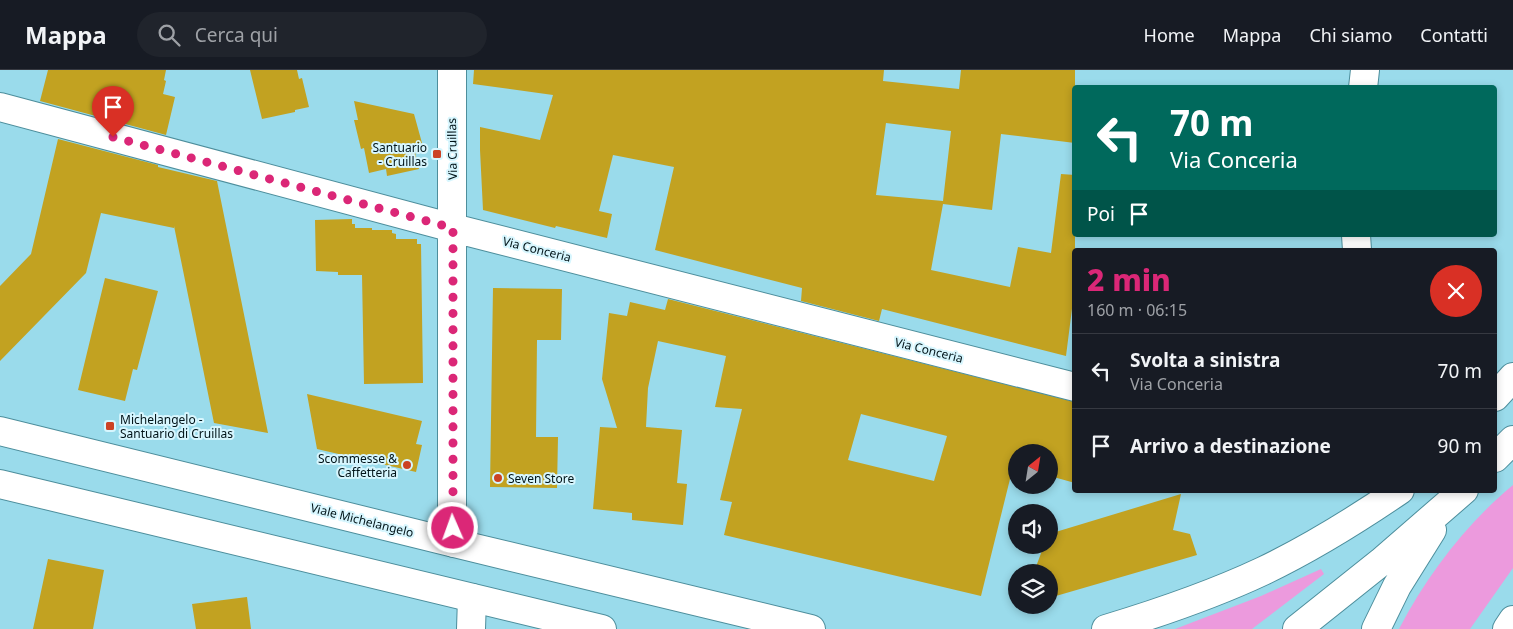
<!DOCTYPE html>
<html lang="it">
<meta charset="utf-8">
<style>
:root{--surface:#171b24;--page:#20242c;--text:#f1f3f6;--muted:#9ea1a6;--line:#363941;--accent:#db2777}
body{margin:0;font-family:"Noto Sans",sans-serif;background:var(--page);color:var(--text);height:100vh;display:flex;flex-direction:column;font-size:19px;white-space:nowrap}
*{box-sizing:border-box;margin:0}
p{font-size:16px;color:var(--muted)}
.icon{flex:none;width:28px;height:28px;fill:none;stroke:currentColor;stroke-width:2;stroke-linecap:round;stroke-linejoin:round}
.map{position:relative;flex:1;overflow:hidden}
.panel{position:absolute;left:1072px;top:178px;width:425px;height:245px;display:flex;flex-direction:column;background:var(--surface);border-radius:5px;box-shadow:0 2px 8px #0003}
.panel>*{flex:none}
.top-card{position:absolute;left:1072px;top:15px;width:425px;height:152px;border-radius:5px;box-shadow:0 2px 8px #0003;background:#00695c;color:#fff;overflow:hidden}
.needle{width:32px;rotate:30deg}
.controls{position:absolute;left:1008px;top:374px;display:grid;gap:10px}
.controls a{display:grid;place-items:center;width:50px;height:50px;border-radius:50%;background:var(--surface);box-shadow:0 2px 8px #0003;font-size:25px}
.pin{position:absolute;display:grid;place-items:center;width:42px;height:42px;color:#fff;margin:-51px -21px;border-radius:50% 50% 50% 0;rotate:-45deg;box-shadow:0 0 5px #0007}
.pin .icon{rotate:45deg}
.me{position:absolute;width:55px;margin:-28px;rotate:358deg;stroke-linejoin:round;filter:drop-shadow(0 0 4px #0008)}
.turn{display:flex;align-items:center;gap:18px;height:105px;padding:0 15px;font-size:22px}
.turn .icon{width:65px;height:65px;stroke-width:2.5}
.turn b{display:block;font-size:35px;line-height:42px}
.then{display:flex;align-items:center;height:48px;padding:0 15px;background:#0003;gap:10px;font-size:19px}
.round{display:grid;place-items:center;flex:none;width:52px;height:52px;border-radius:26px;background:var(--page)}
.head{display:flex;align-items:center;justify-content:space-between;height:85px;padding:0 15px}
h1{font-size:30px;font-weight:800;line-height:38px;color:var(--accent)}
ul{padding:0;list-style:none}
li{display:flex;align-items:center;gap:15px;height:75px;padding:0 15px;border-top:1px solid var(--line)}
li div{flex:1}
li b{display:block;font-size:19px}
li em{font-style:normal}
header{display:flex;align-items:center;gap:30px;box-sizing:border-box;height:70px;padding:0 25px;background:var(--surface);border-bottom:1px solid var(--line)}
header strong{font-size:24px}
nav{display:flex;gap:28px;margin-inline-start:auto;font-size:18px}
.search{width:350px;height:45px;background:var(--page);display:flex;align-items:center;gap:12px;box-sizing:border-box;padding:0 18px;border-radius:28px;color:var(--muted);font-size:19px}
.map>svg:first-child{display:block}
.green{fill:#ec9add}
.building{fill:#c2a221;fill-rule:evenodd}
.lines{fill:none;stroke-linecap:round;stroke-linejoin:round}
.street-casing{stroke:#4d8e9c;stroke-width:30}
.secondary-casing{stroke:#4d8e9c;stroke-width:30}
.primary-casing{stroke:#4d8e9c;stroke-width:30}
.street{stroke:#fff;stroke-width:28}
.secondary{stroke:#fff;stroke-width:28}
.primary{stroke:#fff;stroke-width:28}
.route{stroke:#db2777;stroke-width:9;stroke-dasharray:0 16.2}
.poi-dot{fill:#cc4224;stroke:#d7f6fe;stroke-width:2}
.labels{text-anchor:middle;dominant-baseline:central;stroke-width:4;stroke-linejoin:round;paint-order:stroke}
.poi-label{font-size:12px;fill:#001318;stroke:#d7f6fe;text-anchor:end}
.street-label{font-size:12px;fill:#001318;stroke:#d7f6fe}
</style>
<header>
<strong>Mappa</strong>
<div class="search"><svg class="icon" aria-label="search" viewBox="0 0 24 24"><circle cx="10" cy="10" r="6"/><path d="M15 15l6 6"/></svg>Cerca qui</div>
<nav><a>Home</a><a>Mappa</a><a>Chi siamo</a><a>Contatti</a></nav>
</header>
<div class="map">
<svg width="1513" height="559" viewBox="0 0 1513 559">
<rect width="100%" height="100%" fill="#9adbeb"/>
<path class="green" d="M 1513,415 L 1513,498 L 1470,559 L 1399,559 C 1428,504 1465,455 1513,415 Z
M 1321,499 L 1324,504 L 1252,559 L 1175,559 L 1261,526 Z"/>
<path class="building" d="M 48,0 L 166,0 L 164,10 L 166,11 L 163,24 L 175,27 L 166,65 L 40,31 Z
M 250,0 L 297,0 L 299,9 L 302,8 L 309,37 L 295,40 L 295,42 L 262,49 Z
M 474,0 L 884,0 L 883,11 L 959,19 L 961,0 L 1075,0 L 1075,73 L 1001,64 L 992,140 L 943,134 L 931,200 L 1010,217 L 1018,177 L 1051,183 L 1061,104 L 1075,105 L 1075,215 L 1066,286 L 882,239 L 879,251 L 801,231 L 802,218 L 655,180 L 674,97 L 613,85 L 599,141 L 612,144 L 607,168 L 556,156 L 555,158 L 483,140 L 480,80 L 480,57 L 540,70 L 553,25 L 473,14 ZM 886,53 L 951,61 L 943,131 L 876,125 Z
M 354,31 L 414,44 L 422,73 L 417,74 L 418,81 L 415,82 L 419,99 L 387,106 L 386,99 L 369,103 L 364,78 L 361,79 L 354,50 L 358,50 Z
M 58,69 L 158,95 L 158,97 L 217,111 L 268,363 L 214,353 L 174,156 L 174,158 L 101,143 L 86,203 L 0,291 L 0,216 L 31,184 Z
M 352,149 L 352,154 L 355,154 L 355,158 L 372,158 L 372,160 L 392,160 L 392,163 L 396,164 L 396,169 L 417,169 L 417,174 L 421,174 L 423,313 L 364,314 L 362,205 L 338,205 L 338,202 L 316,201 L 315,150 Z
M 105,208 L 158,221 L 137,300 L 133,299 L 125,331 L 78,320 Z
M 493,218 L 562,219 L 561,270 L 537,270 L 536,367 L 558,367 L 557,418 L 490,417 Z
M 668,229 L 1075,332 L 1075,413 L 1050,406 L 1049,409 L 1049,382 L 1016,382 L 1016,411 L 1010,409 L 981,526 L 724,465 L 732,432 L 720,430 L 742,339 L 715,337 L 726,286 L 658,271 L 648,318 L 646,357 L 682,360 L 677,413 L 687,414 L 683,455 L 632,450 L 632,443 L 593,439 L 600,357 L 617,358 L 602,309 L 609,243 L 627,246 L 630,232 L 665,240 ZM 861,344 L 947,366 L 934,411 L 848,390 Z
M 307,324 L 422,351 L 416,374 L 422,375 L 416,402 L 317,379 Z
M 1181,424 L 1173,460 L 1190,464 L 1197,485 L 1049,528 L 1049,502 L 1034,502 L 1043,478 L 1049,475 L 1049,464 Z
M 48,489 L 104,500 L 93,559 L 33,559 Z
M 247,527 L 251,559 L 196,559 L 192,534 Z"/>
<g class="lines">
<defs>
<path id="street" d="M 452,0 L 452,443 L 454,473
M 1363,18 L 1365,0
M 0,37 L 453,158 L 1075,317
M 1356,165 L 1357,180
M 471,559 L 472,528"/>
<path id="secondary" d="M 1495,327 L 1513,307
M 0,361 L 454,473 L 811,559
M 1495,388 L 1513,370
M 0,414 L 602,559
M 1106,559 C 1159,543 1212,525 1263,501 C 1311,478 1356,450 1400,420
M 1297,559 L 1381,492 L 1464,420
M 1376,559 L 1397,516 L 1432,460"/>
<path id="primary" d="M 1507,559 L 1513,550"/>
</defs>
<use href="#street" class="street-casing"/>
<use href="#secondary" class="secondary-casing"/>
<use href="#primary" class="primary-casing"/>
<use href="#street" class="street"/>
<use href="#secondary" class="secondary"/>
<use href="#primary" class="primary"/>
</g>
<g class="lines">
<path class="route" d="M 113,67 L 453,158 L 453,458"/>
</g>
<g class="poi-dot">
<rect x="432" y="79" width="10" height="10" rx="2.5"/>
<rect x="105" y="351" width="10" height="10" rx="2.5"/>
<circle cx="407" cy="395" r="5"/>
<circle cx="498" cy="408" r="5"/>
</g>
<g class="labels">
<g class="poi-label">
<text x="427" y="77">Santuario<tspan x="427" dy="14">- Cruillas</tspan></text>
<text x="120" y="349" text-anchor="start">Michelangelo -<tspan x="120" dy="14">Santuario di Cruillas</tspan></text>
<text x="397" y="388">Scommesse &amp;<tspan x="397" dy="14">Caffetteria</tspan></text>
<text x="508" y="408" text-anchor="start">Seven Store</text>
</g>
<g class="street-label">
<text transform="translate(452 79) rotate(-91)">Via Cruillas</text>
<text transform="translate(537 179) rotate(14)">Via Conceria</text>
<text transform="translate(929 280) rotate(14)">Via Conceria</text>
<text transform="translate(362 450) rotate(14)">Viale Michelangelo</text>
</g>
</g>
</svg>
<div class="controls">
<a><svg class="needle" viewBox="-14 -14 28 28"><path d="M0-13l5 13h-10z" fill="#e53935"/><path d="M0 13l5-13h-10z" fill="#9ea1a6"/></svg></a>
<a><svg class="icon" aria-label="sound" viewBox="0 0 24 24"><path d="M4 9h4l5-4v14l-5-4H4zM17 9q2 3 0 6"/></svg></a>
<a><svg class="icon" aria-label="layers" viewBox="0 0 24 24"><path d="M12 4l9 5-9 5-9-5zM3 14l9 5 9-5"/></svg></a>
</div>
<div class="pin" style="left:113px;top:67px;background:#d93025"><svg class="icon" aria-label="arrive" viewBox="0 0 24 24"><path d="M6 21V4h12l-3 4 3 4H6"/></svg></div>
<svg class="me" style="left:453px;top:458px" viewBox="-20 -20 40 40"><circle r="17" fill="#db2777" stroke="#fff" stroke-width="3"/><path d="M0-11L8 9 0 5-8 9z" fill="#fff"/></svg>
<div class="top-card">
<div class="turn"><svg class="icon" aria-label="left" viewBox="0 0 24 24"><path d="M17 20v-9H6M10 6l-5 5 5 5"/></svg><div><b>70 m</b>Via Conceria</div></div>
<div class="then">Poi<svg class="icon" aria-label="arrive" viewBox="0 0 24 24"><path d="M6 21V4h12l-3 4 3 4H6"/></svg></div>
</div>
<section class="panel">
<div class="head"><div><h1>2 min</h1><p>160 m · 06:15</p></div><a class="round" style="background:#d93025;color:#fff"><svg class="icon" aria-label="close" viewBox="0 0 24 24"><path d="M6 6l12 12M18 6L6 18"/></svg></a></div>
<ul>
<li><svg class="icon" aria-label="left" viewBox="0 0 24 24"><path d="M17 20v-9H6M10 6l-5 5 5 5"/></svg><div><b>Svolta a sinistra</b><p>Via Conceria</p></div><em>70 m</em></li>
<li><svg class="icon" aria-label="arrive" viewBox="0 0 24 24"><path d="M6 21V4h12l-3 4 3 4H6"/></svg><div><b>Arrivo a destinazione</b></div><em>90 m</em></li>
</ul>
</section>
</div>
